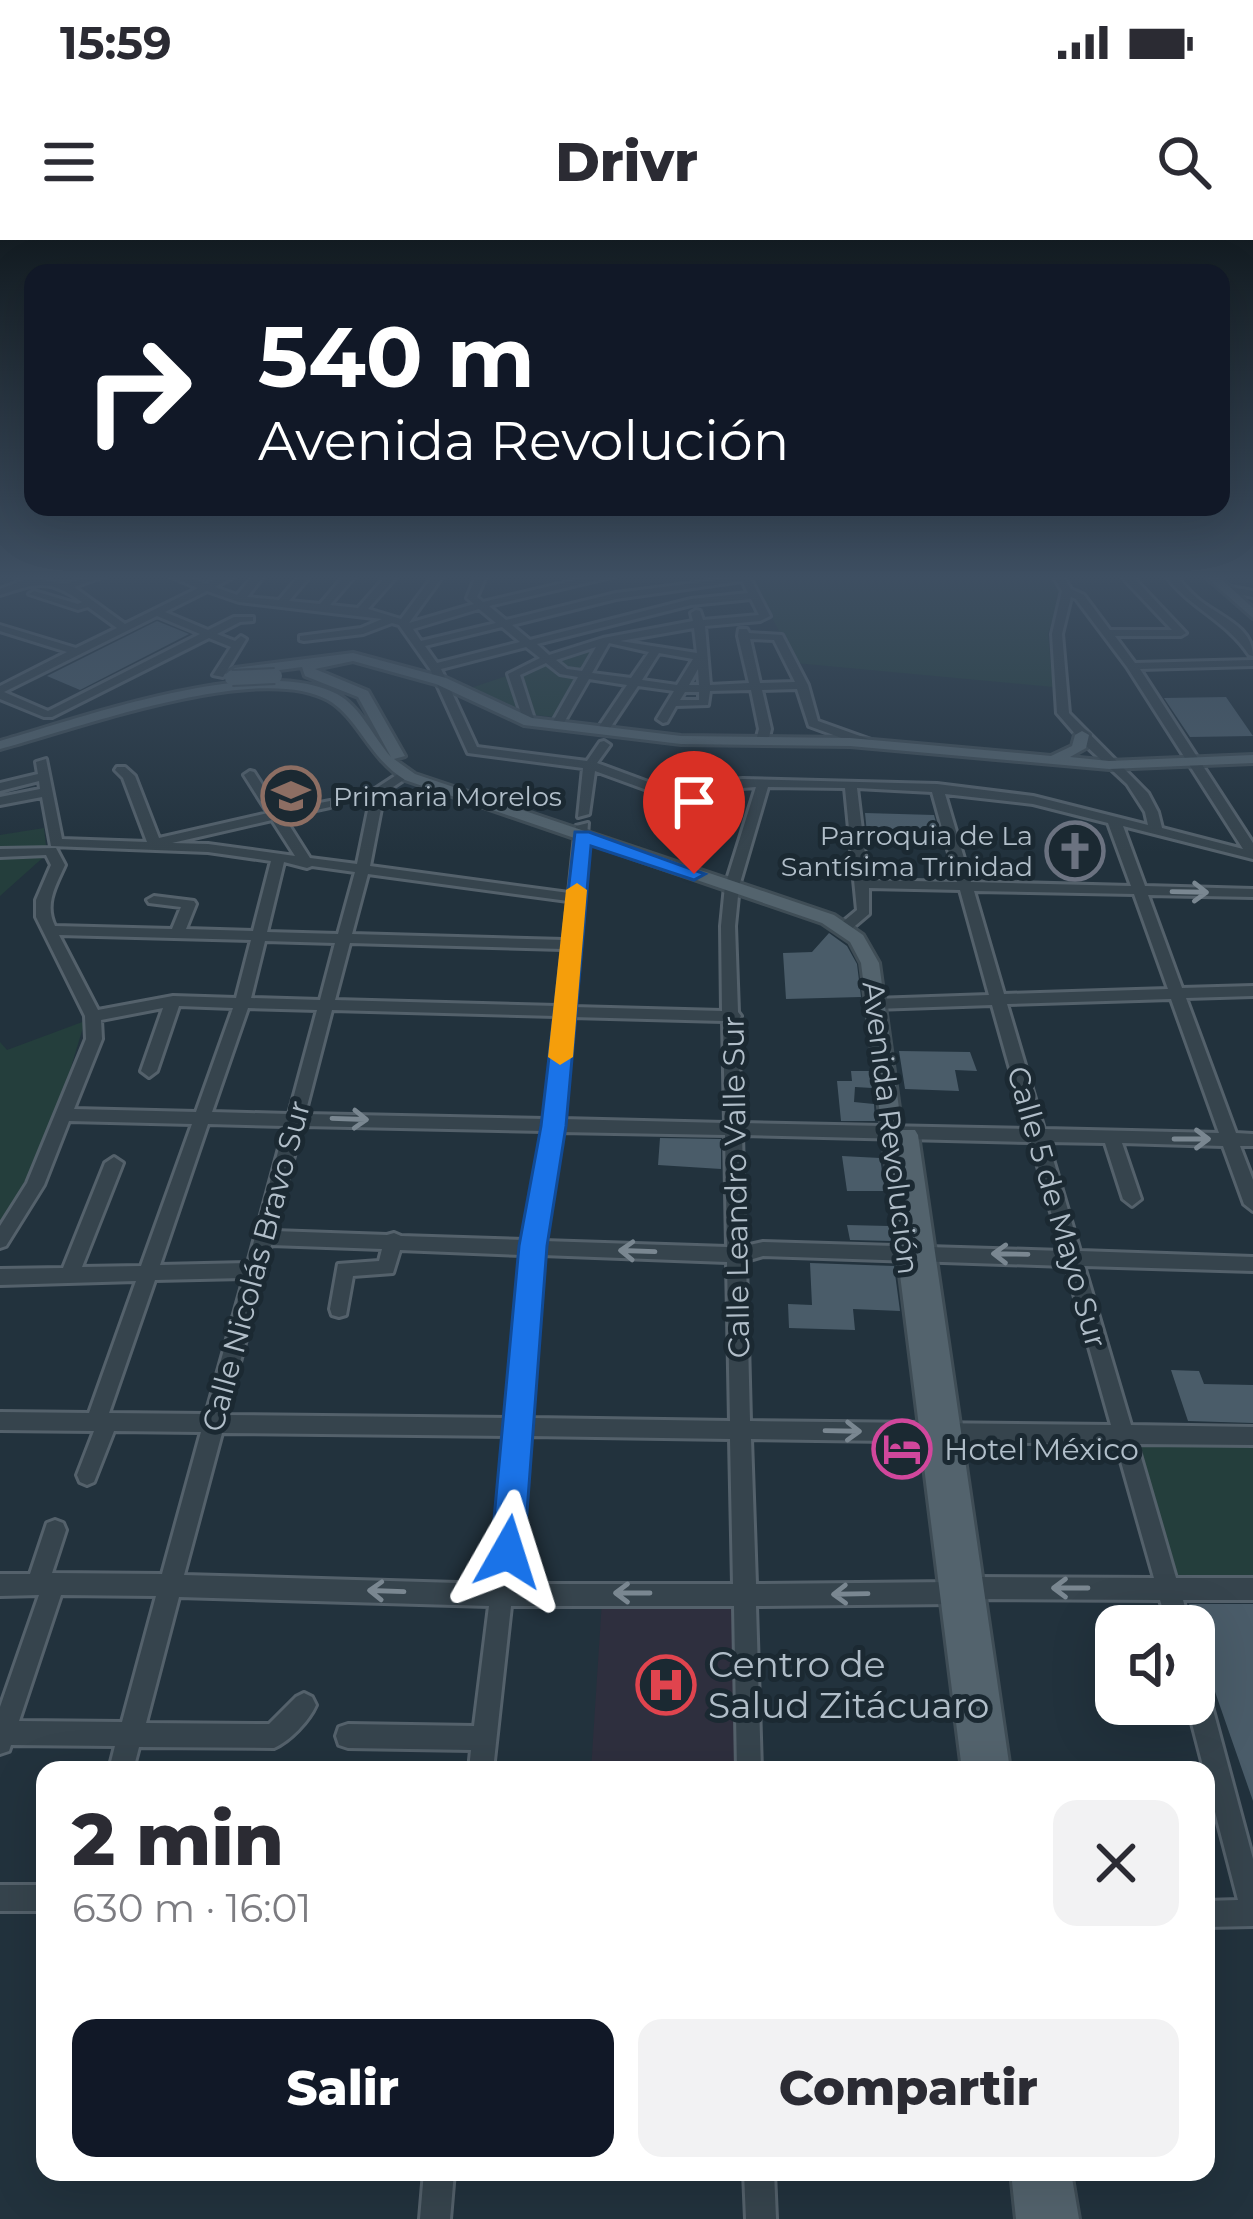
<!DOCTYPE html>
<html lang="es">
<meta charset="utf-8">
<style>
:root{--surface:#fff;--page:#f2f2f3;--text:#2b2b33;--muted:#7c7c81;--accent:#111827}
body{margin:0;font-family:Montserrat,sans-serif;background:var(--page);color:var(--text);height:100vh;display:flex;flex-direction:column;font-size:45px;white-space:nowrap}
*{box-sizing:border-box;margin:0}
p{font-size:39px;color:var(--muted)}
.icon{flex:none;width:66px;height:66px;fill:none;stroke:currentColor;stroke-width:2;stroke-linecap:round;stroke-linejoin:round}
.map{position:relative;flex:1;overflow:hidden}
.sheet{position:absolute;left:36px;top:1521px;width:1179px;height:420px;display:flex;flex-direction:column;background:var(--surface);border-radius:24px;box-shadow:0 12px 48px #0002}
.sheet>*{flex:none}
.top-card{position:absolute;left:24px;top:24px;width:1206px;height:252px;border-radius:24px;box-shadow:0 12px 48px #0002;background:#111827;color:#fff;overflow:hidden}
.controls{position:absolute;left:1095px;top:1365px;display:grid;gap:24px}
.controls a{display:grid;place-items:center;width:120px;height:120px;border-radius:24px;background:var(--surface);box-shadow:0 12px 48px #0002;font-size:60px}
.pin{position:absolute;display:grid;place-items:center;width:102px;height:102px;color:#fff;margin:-123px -51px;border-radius:50% 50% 50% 0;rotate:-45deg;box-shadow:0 0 12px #0007}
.pin .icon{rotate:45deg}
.me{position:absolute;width:132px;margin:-66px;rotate:6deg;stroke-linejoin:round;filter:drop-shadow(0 0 9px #0008)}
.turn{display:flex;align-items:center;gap:42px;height:252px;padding:0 36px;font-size:54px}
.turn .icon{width:156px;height:156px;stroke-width:2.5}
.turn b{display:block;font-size:84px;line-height:102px}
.round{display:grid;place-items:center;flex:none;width:126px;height:126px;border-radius:24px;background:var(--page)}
.overview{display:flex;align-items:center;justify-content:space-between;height:204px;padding:0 36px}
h1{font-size:72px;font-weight:800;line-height:90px}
.primary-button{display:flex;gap:24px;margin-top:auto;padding:24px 36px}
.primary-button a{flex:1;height:138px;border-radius:24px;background:var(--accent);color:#fff;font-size:48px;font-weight:800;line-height:138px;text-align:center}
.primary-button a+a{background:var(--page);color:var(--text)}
.status{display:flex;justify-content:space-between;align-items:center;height:84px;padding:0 60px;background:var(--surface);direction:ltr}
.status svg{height:33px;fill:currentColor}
header{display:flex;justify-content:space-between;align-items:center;height:156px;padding:0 36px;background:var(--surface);font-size:54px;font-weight:800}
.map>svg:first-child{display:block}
.medical{fill:#2e2f3e}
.green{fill:#243e3c}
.building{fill:#4a5c69}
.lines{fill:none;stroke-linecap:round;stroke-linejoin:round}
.minor-casing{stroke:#54616b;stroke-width:6}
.major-casing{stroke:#3f4d56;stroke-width:6}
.minor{fill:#36444d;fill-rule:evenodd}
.major{fill:#53636d;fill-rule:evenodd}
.major-bridge-casing{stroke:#3f4d56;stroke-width:18;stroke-linecap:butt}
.major-bridge{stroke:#53636d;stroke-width:14}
.oneway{stroke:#7a8791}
.route{fill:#1a73e8;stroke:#114b97;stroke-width:3}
.slow{fill:#f59e0b}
.labels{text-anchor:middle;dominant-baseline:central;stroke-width:10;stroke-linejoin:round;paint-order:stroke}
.far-poi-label{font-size:27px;fill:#b1bec9;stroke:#1b2932;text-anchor:start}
.street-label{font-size:30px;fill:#b1bec9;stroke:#1b2932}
.poi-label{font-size:30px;fill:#b1bec9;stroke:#1b2932;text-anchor:start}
.near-poi-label{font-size:36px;fill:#b1bec9;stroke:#1b2932;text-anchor:start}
</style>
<div class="status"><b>15:59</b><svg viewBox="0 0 49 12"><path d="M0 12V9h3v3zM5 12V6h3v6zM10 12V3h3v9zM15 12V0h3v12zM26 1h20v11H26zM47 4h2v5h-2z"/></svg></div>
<header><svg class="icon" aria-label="menu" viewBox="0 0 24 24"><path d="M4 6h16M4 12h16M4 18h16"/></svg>Drivr<svg class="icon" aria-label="search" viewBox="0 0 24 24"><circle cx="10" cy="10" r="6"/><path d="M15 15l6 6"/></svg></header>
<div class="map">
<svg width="1253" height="1979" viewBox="0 0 1253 1979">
<rect width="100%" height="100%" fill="#22323d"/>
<path class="medical" d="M 602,1360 L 735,1360 L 737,1530 L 591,1530 Z"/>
<path class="green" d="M 751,336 L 1056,336 L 1062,354 L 1048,393 L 1053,447 L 795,423 Z
M 598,405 L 553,477 L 518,473 L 468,449 Z
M 44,588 L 47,614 L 0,656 L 0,595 Z
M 85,781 L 51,893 L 0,989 L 0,802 L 7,810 Z
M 1135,1201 L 1253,1203 L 1253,1343 L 1174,1342 Z"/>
<path class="building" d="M 157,381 L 189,394 L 80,450 L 47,436 Z
M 1226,457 L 1253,496 L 1190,497 L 1164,458 Z
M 865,573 L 934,575 L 939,593 L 867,593 Z
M 829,693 L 847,706 L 857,724 L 861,757 L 786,759 L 783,713 L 812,712 Z
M 899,811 L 970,812 L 977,831 L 955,830 L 959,851 L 905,849 Z
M 851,831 L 870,831 L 872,848 L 855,847 L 854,862 L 874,864 L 875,881 L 841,881 L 837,841 L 852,841 Z
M 660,898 L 721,899 L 721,929 L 658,925 Z
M 842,916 L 880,918 L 885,951 L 847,951 Z
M 847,985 L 889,986 L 891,1001 L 850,1000 Z
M 810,1023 L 894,1026 L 900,1071 L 853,1069 L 855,1090 L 789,1088 L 788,1064 L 812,1065 Z
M 1171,1130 L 1199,1131 L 1204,1144 L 1253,1145 L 1253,1183 L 1188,1181 Z
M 1189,1364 L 1253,1364 L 1253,1561 L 1205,1423 Z"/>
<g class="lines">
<defs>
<path id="minor" d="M 14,336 C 32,336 49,343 65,343 C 78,342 91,336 105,336 L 74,347 L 125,384 L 198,348 L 169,336 L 185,336 L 206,344 L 221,336 L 235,336 L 215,347 L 237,355 L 253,336 L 264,336 L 247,357 L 279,360 L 299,336 L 310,336 L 289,361 L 320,364 L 344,336 L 355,336 L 330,365 L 358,368 L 386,336 L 397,336 L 368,369 L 401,379 L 433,336 L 443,336 L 409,383 L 474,364 L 467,358 L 476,336 L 486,336 L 477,357 L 483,362 L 593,336 L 615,336 L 489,366 L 506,380 L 616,353 L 749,336 L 770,376 L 760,381 L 705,386 L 710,445 L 749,443 L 738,396 L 739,389 L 747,389 L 749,393 L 782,395 L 808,445 L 818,481 L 874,501 L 874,507 L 866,507 L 809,486 L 797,449 L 762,450 L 771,489 L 768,501 L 762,505 L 756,501 L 759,489 L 751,450 L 710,451 L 708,465 L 676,466 L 667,482 L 663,483 L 657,479 L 674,451 L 638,446 L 608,491 L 604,492 L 598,488 L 627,445 L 589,439 L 562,486 L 554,486 L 552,483 L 578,437 L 560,434 L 546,423 L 520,435 L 535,482 L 525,485 L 508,434 L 540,418 L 526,407 L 441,429 L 477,507 L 587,521 L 600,502 L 604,501 L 610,505 L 597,523 L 659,546 L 743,539 L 937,544 L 1033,556 L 1148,585 L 1145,572 L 1127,544 L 1083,503 L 1057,473 L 1052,394 L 1062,351 L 1053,336 L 1063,336 L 1071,349 L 1084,355 L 1110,390 L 1172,390 L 1121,336 L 1132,336 L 1186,393 L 1181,396 L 1115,396 L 1135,423 L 1253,420 L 1253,426 L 1140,429 L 1253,603 L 1253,619 L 1123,586 L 1145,646 L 1253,649 L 1253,657 L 1148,655 L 1182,748 L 1253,746 L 1253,756 L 1186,758 L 1236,893 L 1253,894 L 1253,906 L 1240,906 L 1253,940 L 1253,971 L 1244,964 L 1223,906 L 1122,903 L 1141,959 L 1132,966 L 1123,959 L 1105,903 L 1048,902 L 1080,1011 L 1253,1017 L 1253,1031 L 1084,1026 L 1131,1185 L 1253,1187 L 1253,1205 L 1137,1204 L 1176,1338 L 1253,1338 L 1253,1360 L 1183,1360 L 1190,1386 L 1168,1386 L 1160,1360 L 971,1359 L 952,1364 L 756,1366 L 761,1530 L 737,1530 L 734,1366 L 511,1366 L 493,1530 L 469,1530 L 471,1510 L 348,1508 L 339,1505 L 336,1496 L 339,1487 L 348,1484 L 474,1486 L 489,1366 L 179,1357 L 146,1483 L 269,1484 L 296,1457 L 304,1453 L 312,1457 L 316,1465 C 309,1481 290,1501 274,1508 L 139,1507 L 133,1530 L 109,1530 L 115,1506 L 11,1505 L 9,1511 L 0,1514 L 0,1467 L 39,1355 L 0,1356 L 0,1334 L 30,1334 L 47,1283 L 55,1280 L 63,1283 L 66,1290 L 52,1333 L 162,1334 L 201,1192 L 114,1191 L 94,1242 L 87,1245 L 80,1242 L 77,1235 L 94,1191 L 0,1190 L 0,1172 L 89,1173 L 136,1041 L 0,1045 L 0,1029 L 63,1028 L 105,923 L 114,917 L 123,923 L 82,1027 L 141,1026 L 192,884 L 69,881 L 44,945 L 6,1006 L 0,1008 L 0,986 L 27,943 L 86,799 L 85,776 L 36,677 L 36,660 L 51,625 L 46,615 L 0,617 L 0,609 L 56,608 L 65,625 C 56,645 44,664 55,686 L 172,689 L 181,667 L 149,663 L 147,660 L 154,656 L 194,661 L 196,664 L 186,689 L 253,691 L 271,621 L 208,612 L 51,606 L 42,557 L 0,565 L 0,557 L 40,549 L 39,541 L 0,551 L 0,543 L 38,534 L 36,522 L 46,519 L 62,599 L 147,602 L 123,538 L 115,530 L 117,527 L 125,527 L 135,536 L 159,598 L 268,573 L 244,535 L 250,531 L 254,532 L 279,571 L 330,561 L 330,567 L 284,577 L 310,618 L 357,624 L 372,551 L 404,530 L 410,534 L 408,537 L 384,553 L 370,626 L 569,653 L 576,586 L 588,583 L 573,767 L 722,771 L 721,686 L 725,646 L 756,547 L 658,554 L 595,531 L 589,574 L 578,577 L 583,528 L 468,513 L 430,429 L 399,385 L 392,383 L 363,394 L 304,401 L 300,400 L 300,396 L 361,388 L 382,379 L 239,362 L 207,351 L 165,372 L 208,390 L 234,377 L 253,377 L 253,381 L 240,382 L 217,394 L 235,401 L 241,396 L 246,399 L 223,437 L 213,435 L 231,407 L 209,398 L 52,477 L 44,477 L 0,459 L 0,446 L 67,412 L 0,391 L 0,385 L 76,408 L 117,388 L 88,367 L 78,370 L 29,354 L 34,351 L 78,364 L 82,362 C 48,338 37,343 0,355 L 0,349 L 24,340 ZM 742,341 L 748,353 L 691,359 L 530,400 L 512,385 L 616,359 ZM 1071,357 L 1076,359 L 1127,427 L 1243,609 L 1162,588 L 1158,572 L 1148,553 L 1069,473 L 1062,394 ZM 751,359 L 759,375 L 703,380 L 700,371 L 696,370 L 691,373 L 693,381 L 603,398 L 549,415 L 537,404 L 691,365 ZM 479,369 L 496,383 L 421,401 L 413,389 ZM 157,376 L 200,394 L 48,471 L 4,452 ZM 502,387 L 520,402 L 437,423 L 425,406 ZM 694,388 L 697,413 L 620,401 ZM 750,399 L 774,400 L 795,442 L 760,443 ZM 609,403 L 649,412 L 631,438 L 592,433 ZM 596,407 L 582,431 L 567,429 L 556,420 ZM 659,413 L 693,419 L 677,445 L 642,440 ZM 698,429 L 699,445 L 689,445 ZM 685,452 L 699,452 L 699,460 L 680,460 ZM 768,547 L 845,548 L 857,670 L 839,685 L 839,691 L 849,691 L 869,674 L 869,648 L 960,650 L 989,755 L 874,759 L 866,764 L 874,769 L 992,765 L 1027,889 L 741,883 L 738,780 L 741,776 L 738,772 L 735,686 L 739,646 ZM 857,548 L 932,552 L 957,642 L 868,640 ZM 945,554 L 1033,564 L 1108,583 L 1131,646 L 971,642 ZM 272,580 L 295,616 L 208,604 L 172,603 ZM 284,622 L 307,628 L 312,626 L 355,632 L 338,694 L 267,692 ZM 368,634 L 568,661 L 564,700 L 352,694 ZM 974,651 L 1134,654 L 1168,749 L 1004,754 ZM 59,695 L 251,700 L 236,758 L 173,756 L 98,770 ZM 265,701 L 335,703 L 320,760 L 251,758 ZM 350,703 L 563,709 L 557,766 L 335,760 ZM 1171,759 L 1219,893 L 1044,889 L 1007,764 ZM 179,766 L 233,768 L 196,872 L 74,869 L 102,799 L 101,780 L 163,768 L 141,831 L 149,837 L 157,831 ZM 248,768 L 317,770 L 289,874 L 212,872 ZM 332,770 L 556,776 L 545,879 L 305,874 ZM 572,777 L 723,781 L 725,883 L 562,879 ZM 208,884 L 285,886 L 248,1023 L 160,1025 ZM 302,886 L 544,891 L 525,1000 L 401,996 L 394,993 L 387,995 L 274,991 ZM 560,892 L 725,895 L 727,1007 L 543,1001 ZM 742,895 L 1031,902 L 1062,1011 L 763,1002 L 745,1006 ZM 271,1005 L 382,1009 L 379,1021 L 338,1024 L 330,1069 L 332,1075 L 339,1077 L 346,1075 L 353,1036 L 393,1033 L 400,1010 L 523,1015 L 511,1178 L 226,1175 ZM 542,1015 L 727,1022 L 730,1181 L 532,1178 ZM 763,1016 L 1066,1026 L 1111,1185 L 750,1181 L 746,1021 ZM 244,1038 L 206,1174 L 109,1173 L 155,1040 ZM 222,1193 L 509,1196 L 491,1344 L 184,1335 ZM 530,1196 L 730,1199 L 733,1344 L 514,1344 ZM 751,1199 L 1116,1204 L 1154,1338 L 971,1337 L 952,1342 L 756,1344 ZM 61,1355 L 156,1356 L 122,1482 L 19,1481 Z
M 1166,336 L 1177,336 C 1183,345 1190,352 1198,359 C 1218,376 1253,386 1253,416 L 1249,415 C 1228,382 1190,368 1166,336 Z
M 1231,347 L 1253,351 L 1253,357 L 1227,352 L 1227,348 Z
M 1194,1432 L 1202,1436 L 1206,1444 L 1253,1619 L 1253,1686 L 1206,1687 L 1206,1661 L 1238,1660 L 1187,1464 L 1194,1464 Z
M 0,1645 L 45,1645 L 45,1671 L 0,1671 Z
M 424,1932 L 454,1932 L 450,1979 L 420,1979 Z
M 744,1932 L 774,1932 L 776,1979 L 746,1979 Z"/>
<path id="major" d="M 1205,336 L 1218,336 L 1253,368 L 1253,378 Z
M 353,413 L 446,438 L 532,478 L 681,496 L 850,498 L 1051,516 L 1072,506 L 1075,495 L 1082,491 L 1089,495 L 1086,508 L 1070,517 L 1109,521 L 1253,515 L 1253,523 L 1109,529 L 850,506 L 681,504 L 524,485 L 436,444 L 353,421 L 315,429 L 368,451 L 405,516 L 394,519 L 415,534 L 834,675 L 863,695 L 879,723 L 902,890 L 915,890 L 918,895 L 1010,1530 L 962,1530 L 861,723 L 850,702 L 822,683 L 405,540 C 368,517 359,478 328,460 C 258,421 76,489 0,509 L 0,501 C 82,478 259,413 337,454 C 361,467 373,497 391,517 L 358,457 L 305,436 L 302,427 L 235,436 L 228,432 L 235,428 Z
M 1011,1932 L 1071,1932 L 1079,1979 L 1016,1979 Z"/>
</defs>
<use href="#minor" class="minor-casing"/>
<use href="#major" class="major-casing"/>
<use href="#minor" class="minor"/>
<use href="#major" class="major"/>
<defs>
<path id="major-bridge" d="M 232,438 L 275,436"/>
</defs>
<use href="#major-bridge" class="major-bridge-casing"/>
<use href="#major-bridge" class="major-bridge"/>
</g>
<defs><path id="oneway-shaft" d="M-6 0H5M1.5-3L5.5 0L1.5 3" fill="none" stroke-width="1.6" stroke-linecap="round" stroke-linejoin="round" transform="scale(3)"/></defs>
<g class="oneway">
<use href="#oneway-shaft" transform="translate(1190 652) rotate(1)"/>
<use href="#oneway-shaft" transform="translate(350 879) rotate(2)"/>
<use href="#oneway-shaft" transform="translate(1192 899)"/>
<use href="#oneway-shaft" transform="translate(637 1011) rotate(-178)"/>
<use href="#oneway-shaft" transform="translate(1010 1014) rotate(-179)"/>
<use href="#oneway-shaft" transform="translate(843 1191) rotate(1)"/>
<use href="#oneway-shaft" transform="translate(1070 1348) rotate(-180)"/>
<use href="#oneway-shaft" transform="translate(386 1351) rotate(-178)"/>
<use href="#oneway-shaft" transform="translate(632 1353) rotate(-180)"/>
<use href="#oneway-shaft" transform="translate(850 1354) rotate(179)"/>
</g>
<linearGradient id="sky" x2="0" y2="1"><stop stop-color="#131c22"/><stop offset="0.55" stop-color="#3e4f62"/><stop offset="1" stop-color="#3e4f62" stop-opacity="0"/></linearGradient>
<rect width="1253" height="613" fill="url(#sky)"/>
<path class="route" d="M 575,592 L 589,592 L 705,634 L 694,640 L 591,606 L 566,886 L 547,1006 L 524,1312 L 519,1323 L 508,1328 L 496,1323 L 491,1312 L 519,1006 L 541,886 Z"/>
<path class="slow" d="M 577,643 L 587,650 L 573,817 L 560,825 L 548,817 L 566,650 Z"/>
<defs>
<symbol id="school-ring" viewBox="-11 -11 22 22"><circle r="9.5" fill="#1b2932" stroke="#8d6e63" stroke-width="1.5"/><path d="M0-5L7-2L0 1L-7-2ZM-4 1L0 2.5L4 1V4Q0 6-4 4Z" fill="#8d6e63"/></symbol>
<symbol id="church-ring" viewBox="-11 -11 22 22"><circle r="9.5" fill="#1b2932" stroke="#6b7280" stroke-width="1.5"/><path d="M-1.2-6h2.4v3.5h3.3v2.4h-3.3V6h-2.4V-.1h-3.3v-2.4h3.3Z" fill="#6b7280"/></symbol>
<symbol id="hotel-ring" viewBox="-11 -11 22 22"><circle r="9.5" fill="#1b2932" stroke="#d1479c" stroke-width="1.5"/><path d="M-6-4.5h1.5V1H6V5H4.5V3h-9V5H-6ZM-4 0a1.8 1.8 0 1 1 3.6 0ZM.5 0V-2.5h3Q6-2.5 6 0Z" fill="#d1479c"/></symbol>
<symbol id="hospital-ring" viewBox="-11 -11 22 22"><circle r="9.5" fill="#1b2932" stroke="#e0444e" stroke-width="1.5"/><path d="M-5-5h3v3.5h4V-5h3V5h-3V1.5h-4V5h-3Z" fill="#e0444e"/></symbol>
</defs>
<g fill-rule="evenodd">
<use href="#school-ring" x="258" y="523" width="66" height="66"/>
<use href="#church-ring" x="1042" y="578" width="66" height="66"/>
<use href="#hotel-ring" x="869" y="1176" width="66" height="66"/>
<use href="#hospital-ring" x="633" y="1412" width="66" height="66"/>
</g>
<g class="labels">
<g class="far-poi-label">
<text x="333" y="556">Primaria Morelos</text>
<text x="1033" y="595" text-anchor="end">Parroquia de La<tspan x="1033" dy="31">Santísima Trinidad</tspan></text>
</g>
<g class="street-label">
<text transform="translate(891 888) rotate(83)">Avenida Revolución</text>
<text transform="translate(736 947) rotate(-91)">Calle Leandro Valle Sur</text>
<text transform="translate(1057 967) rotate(74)">Calle 5 de Mayo Sur</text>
<text transform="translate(256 1026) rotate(-75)">Calle Nicolás Bravo Sur</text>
</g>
<g class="poi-label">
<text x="944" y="1209">Hotel México</text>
</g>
<g class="near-poi-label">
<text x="708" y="1424">Centro de<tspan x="708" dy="41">Salud Zitácuaro</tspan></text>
</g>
</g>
</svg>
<div class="controls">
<a><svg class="icon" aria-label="sound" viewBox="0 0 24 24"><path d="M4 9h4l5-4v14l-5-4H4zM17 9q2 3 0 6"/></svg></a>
</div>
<div class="pin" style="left:694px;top:634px;background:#d93025"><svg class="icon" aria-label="arrive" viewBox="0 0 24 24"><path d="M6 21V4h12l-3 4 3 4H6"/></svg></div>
<svg class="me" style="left:508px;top:1312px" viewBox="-20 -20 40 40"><path d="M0-17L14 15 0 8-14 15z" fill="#1a73e8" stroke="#fff" stroke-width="4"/></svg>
<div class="top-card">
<div class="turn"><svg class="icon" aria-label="right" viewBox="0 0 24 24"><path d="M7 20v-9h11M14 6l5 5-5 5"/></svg><div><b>540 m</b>Avenida Revolución</div></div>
</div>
<section class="sheet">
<div class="overview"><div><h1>2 min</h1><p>630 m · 16:01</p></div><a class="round"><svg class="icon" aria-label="close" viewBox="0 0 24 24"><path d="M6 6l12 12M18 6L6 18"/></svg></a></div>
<div class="primary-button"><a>Salir</a><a>Compartir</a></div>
</section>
</div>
